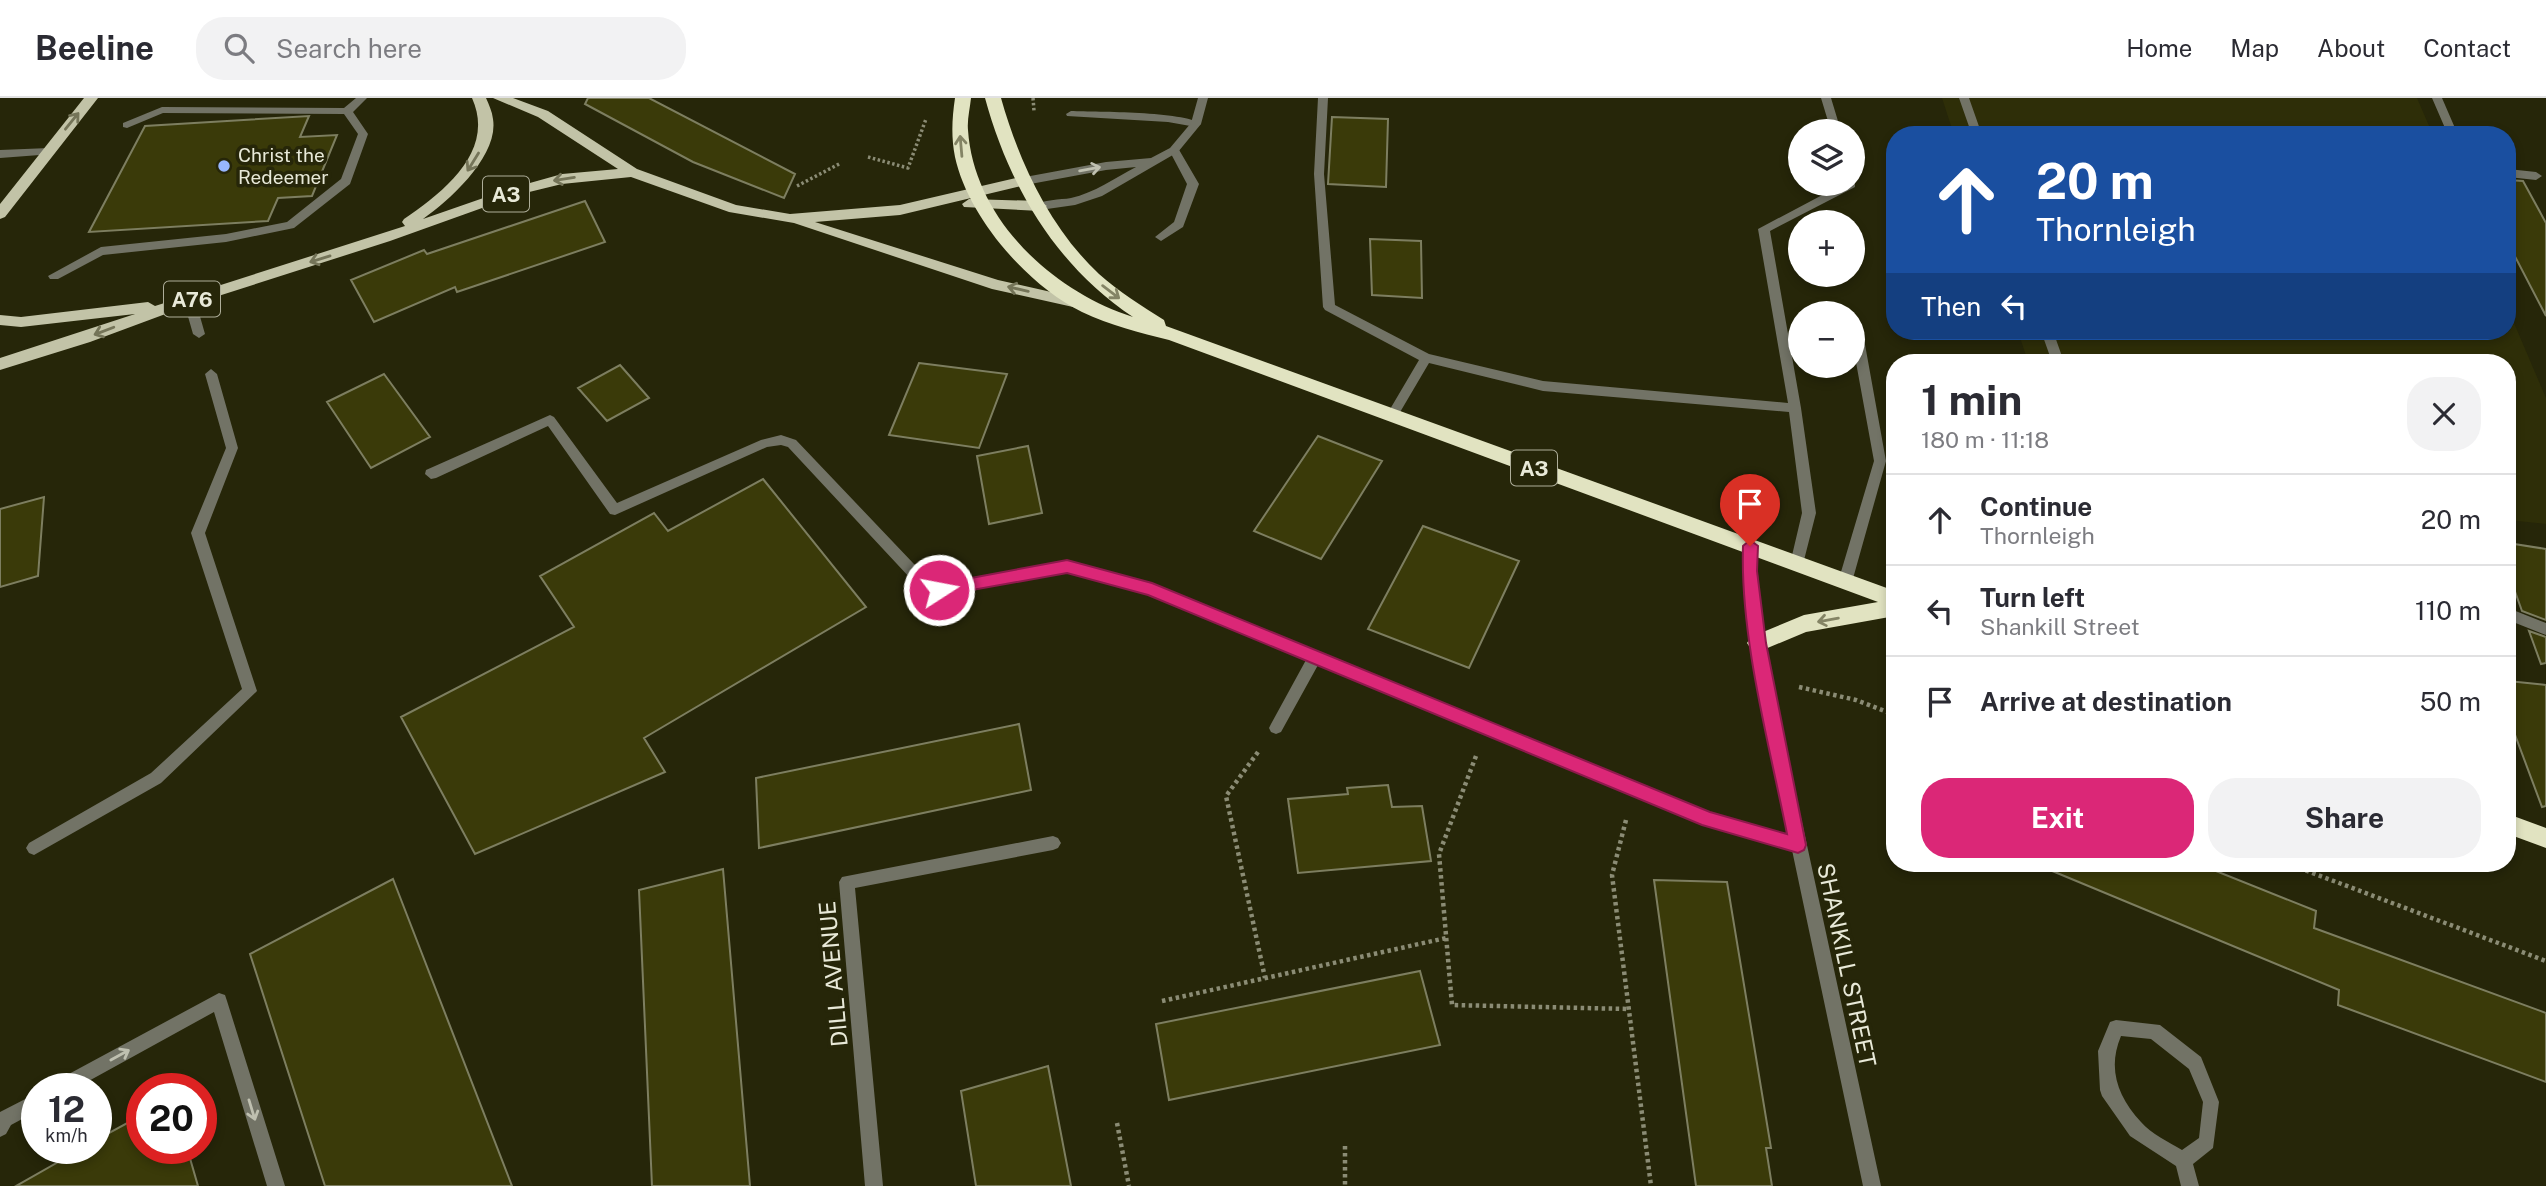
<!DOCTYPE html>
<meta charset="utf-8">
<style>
:root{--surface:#fff;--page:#f2f2f3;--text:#2b2b33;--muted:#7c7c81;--line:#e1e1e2;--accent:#db2777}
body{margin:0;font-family:"Public Sans",sans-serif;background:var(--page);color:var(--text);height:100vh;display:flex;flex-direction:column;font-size:26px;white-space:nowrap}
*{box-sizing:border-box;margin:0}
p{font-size:23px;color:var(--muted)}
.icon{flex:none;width:38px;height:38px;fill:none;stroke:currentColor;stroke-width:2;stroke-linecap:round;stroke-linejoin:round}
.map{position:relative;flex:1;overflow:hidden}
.side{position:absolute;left:1886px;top:256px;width:630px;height:518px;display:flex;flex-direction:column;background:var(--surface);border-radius:28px;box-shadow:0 4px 10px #0003}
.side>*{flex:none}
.guide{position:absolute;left:1886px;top:28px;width:630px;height:214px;border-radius:28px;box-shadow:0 4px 10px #0003;background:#1a4fa0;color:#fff;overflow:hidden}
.tools{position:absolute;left:1788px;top:21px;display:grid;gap:14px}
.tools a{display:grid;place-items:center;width:77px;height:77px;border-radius:50%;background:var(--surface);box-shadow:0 4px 10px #0003;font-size:35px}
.speed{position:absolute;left:21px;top:975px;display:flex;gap:14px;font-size:35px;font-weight:700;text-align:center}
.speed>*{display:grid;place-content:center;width:91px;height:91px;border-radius:50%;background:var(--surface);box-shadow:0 4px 10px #0003;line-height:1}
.speed small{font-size:18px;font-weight:400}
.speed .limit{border:10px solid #d22;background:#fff;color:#111}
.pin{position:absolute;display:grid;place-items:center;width:60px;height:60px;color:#fff;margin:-72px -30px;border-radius:50% 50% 50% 0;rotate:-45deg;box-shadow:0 0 7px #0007}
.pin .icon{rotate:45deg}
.me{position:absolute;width:77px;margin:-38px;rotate:79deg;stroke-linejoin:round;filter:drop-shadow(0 0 5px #0008)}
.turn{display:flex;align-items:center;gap:24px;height:147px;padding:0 35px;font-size:32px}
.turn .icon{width:91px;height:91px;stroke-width:2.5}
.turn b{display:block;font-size:49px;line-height:60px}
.then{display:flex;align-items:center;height:66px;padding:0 35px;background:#0003;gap:14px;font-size:26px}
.round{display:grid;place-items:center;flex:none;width:74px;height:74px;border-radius:28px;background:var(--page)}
.overview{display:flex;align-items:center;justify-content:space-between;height:119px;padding:0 35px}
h1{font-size:42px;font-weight:700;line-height:52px}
.action{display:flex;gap:14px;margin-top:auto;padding:14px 35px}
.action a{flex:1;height:80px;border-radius:28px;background:var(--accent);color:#fff;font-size:28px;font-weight:700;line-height:80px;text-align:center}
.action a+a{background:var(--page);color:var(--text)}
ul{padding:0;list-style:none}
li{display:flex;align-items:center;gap:21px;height:91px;padding:0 35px;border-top:2px solid var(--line)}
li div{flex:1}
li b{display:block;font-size:26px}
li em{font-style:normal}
header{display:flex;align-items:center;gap:42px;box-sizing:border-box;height:98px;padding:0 35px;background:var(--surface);border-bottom:2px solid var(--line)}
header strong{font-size:33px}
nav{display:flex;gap:38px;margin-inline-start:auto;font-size:24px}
.search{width:490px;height:63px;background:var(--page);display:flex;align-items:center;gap:18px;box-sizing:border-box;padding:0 24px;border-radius:28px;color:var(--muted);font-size:26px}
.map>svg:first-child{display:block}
.built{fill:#2e2e08}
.building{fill:#3a3a09;stroke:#7d7e60;stroke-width:2}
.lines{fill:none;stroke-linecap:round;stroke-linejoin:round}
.path-far1{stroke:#8b8c75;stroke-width:3.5;stroke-dasharray:2.5 2.5;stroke-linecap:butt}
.path{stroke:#8b8c75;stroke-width:4.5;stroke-dasharray:3.5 3.5;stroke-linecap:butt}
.lane{fill:#727366;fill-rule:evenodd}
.street{fill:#727366;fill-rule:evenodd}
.primary{fill:#c2c3a7;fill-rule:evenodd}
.highway{fill:#e1e3c1;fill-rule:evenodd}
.oneway{stroke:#747458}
.oneway2{stroke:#848465}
.oneway3{stroke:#bfc0b0}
.route{fill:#db2777;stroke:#8e194d;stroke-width:2}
.poi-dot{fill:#97b6fd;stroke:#262609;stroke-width:2.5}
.labels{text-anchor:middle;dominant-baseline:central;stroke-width:7;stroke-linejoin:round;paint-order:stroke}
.far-poi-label{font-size:19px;fill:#e8e9d8;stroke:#262609;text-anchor:start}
.shield{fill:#262609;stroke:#aeae9a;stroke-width:2}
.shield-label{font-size:21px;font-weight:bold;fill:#e8e9d8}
.street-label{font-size:23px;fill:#e8e9d8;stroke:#262609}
</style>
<header>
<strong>Beeline</strong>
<div class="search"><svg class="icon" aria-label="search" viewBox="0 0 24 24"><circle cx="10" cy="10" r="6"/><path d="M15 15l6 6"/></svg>Search here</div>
<nav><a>Home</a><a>Map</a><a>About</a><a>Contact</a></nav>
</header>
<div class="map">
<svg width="2546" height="1088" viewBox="0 0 2546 1088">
<rect width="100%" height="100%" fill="#262609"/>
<path class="built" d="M 1942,0 L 2417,0 L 2433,37 L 1954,37 Z
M 2508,211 L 2546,300 L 2546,426 L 2508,422 L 2508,264 L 2028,264 L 2018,233 L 2508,233 Z"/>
<path class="building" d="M 588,0 L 649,0 L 795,76 L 784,100 L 693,64 L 585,6 Z
M 309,18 L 300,39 L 337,37 L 312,98 L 278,100 L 268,123 L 89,134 L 145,28 Z
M 1332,19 L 1388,21 L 1386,89 L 1328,86 Z
M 2508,82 L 2523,83 L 2546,125 L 2546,218 L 2508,145 Z
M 585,103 L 605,144 L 457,194 L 455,189 L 374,224 L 351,182 L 424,152 L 427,156 Z
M 1370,141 L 1421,143 L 1422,200 L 1372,197 Z
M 919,265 L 1007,276 L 979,350 L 889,337 Z
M 620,267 L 649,300 L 607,323 L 578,290 Z
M 384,276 L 430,339 L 371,370 L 327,304 Z
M 1318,338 L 1382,363 L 1321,461 L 1254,433 Z
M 1028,348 L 1042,415 L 989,426 L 977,358 Z
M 763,381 L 866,509 L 644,640 L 665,674 L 475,756 L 401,619 L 574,529 L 540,478 L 654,415 L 668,433 Z
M 44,399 L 38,478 L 0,489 L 0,411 Z
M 1423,428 L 1519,463 L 1469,570 L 1368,531 Z
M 2508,445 L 2546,451 L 2546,522 L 2522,513 L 2508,474 Z
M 2529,533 L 2546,539 L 2546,565 L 2541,566 Z
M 2508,583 L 2546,587 L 2546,708 L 2542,709 L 2508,618 Z
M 1019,626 L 1031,692 L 759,750 L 756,680 Z
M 1388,687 L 1392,709 L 1422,708 L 1431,763 L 1298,775 L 1288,701 L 1348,696 L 1347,690 Z
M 2033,765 L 2196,765 L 2316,813 L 2314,830 L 2546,915 L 2546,984 L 2338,907 L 2339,892 Z
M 723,771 L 750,1088 L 652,1088 L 639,792 Z
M 393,781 L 512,1088 L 325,1088 L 250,856 Z
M 1654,782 L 1727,784 L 1771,1050 L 1766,1050 L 1772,1088 L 1696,1088 Z
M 1420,873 L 1440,947 L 1169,1002 L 1156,926 Z
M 1048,968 L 1071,1088 L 976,1088 L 961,993 Z
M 142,1017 L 142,1050 L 187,1050 L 198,1088 L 16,1088 L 83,1050 L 96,1050 L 96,1042 Z"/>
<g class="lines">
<path class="path-far1" d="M 1033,0 L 1034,13
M 868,59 L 908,70 L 926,21
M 797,88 L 841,65"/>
<path class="path" d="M 1799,589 L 1856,602 L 1895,617
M 1258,654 L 1226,698 L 1265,880
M 1476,658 L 1439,756 L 1452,907 L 1629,911
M 1626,722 L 1612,777 L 1651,1088
M 2286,765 L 2546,863
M 1162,903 L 1446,840
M 1117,1025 L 1129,1088
M 1345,1048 L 1345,1088"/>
<path class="lane" d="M 356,0 L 367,0 L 353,14 L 368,36 L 350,86 L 294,130 L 226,144 L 103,157 L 58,181 L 50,181 L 48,178 L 101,149 L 226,136 L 287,124 L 341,81 L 358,36 L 344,16 L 163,15 L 127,30 L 123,29 L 123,25 L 162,9 L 344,10 Z
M 1318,0 L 1328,0 L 1324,76 L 1335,207 L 1429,256 L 1543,283 L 1788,305 L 1758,131 L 1843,86 L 1853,86 L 1855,83 L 1855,89 L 1770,133 L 1801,310 L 1816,415 L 1802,470 L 1792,470 L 1790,466 L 1802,415 L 1789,314 L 1543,293 L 1429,265 L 1396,321 L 1388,321 L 1386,318 L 1419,262 L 1325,212 L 1323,209 L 1314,76 Z
M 1821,0 L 1831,0 L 1841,33 L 1831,33 Z
M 1959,0 L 1969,0 L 1982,37 L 1972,37 Z
M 1071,13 C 1098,14 1183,13 1201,26 L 1196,29 L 1168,24 L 1067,18 L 1066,16 Z
M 1174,48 L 1178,50 L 1199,86 L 1183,129 L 1161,143 L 1155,139 L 1174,124 L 1187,86 L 1169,52 Z
M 189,197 L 195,201 L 205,236 L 199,240 L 193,236 L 183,201 Z
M 2041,233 L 2053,233 L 2064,264 L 2052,264 Z
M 1858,237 L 1864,241 L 1886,363 L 1852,484 L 1850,488 L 1840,488 L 1838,484 L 1874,363 L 1853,248 L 1853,239 Z
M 211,271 L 217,276 L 238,350 L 205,435 L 257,593 L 161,685 L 34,757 L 29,755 L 26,750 L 29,745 L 151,675 L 242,591 L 191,435 L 226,350 L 205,276 Z
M 550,317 L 554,319 L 617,405 L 761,342 L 781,337 L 796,342 L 933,486 L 1067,463 L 1072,464 L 1074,468 L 1072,472 L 1067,473 L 939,498 L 924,495 L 788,349 L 781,347 L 767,349 L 615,417 L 610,416 L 548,328 L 436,380 L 431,381 L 425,376 L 426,372 Z
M 219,895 L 225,897 L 227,903 L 285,1088 L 267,1088 L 214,914 L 76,990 L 52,990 L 54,984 Z
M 37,995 L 37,1013 L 11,1027 L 6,1036 L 0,1039 L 0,1014 Z"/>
<path class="street" d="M 1198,0 L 1208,0 L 1201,26 L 1178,54 L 1102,98 L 1075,107 L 1040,112 L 1034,108 C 1043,101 1060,102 1071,100 C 1094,95 1115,80 1136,69 L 1106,72 L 1025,87 L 1019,83 L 1025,79 L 1106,64 L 1151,60 L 1170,50 L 1191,25 Z
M 2432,0 L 2442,0 L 2458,37 L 2448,37 Z
M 49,50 L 53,52 L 53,56 L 0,60 L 0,52 Z
M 2508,71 L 2536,74 L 2542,78 L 2536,82 L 2508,79 Z
M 1750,443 L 1757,448 L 1759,503 L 1772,586 L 1881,1088 L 1863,1088 L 1792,752 L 1703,727 L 1318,567 L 1281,634 L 1276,636 L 1271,634 L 1269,630 L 1271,626 L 1306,562 L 1148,496 L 1067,473 L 1062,472 L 1060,468 L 1062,464 L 1067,463 L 1156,487 L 1709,716 L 1789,737 L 1749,531 L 1743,448 Z
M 2508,510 L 2546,525 L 2546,537 L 2508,522 Z
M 1053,738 L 1058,740 L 1061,745 L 1058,750 L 1053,752 L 855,790 L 883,1088 L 865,1088 L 839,784 L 842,779 Z
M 2116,922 L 2160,927 L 2201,959 L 2219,1004 L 2213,1050 L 2193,1066 L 2199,1088 L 2181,1088 L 2176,1068 L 2130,1038 L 2102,998 L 2100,992 L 2098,953 L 2110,924 ZM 2121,938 L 2151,941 L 2189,971 L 2203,1004 L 2199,1040 L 2182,1052 C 2169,1044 2151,1036 2141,1024 C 2118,999 2107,971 2121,938 Z"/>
<path class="primary" d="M 84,0 L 98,0 L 5,119 L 0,121 L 0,106 Z
M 472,0 L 486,0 C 489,7 492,13 493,21 C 499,58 450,102 423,121 L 512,90 L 562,76 L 618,71 L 538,19 L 493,0 L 513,0 L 548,13 L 637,71 L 736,107 L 790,116 L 900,107 L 1025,78 L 1030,80 L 1030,86 L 900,117 L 815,124 L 998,182 L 1082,201 L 1089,206 L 1082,211 L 992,191 L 794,125 L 729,114 L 631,79 L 562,86 L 521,96 L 390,143 L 187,208 L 90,244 L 0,272 L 0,260 L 135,216 L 21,229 L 0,227 L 0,217 L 21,219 L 148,204 L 155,208 L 405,128 L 402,124 L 404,121 C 444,94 496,53 472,0 Z
M 969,101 L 1040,103 L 1047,108 L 1040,113 L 964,109 L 962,106 Z"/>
<path class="highway" d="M 955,0 L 971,0 C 970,10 967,22 968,32 C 974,121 1052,193 1133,219 C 1056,168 1009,88 985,0 L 1001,0 C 1019,64 1050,130 1099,176 C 1119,194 1142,208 1164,222 L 1166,228 L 1895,493 L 1895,518 L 1806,534 L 1758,554 L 1751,551 L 1747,545 L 1751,539 L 1804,517 L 1878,504 L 1169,242 C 1140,235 1110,227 1082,214 C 1027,187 968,119 955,59 C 951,39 952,20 955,0 Z
M 2508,716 L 2546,730 L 2546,750 L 2508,736 Z"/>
</g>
<defs><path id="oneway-shaft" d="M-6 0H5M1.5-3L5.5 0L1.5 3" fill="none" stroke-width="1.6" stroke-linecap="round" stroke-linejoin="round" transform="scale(1.75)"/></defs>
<g class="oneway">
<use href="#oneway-shaft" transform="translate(72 23) rotate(-51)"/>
<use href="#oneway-shaft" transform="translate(473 64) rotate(122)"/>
<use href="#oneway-shaft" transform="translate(564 81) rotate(171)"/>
<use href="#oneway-shaft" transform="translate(320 161) rotate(163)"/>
<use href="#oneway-shaft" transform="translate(1018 191) rotate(-167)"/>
<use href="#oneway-shaft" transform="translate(104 233) rotate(159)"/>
</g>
<g class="oneway2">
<use href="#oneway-shaft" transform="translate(961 48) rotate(-95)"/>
<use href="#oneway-shaft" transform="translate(1111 194) rotate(37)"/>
<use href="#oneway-shaft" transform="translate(1828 522) rotate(170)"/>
</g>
<g class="oneway3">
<use href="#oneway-shaft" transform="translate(1090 71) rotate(-10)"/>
<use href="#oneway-shaft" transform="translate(120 957) rotate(-29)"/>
<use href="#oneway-shaft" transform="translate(252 1012) rotate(73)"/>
</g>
<path class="route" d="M 1750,442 L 1758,448 L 1757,473 L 1766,545 L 1806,747 L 1804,752 L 1798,755 L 1702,727 L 1148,497 L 1067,475 L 939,498 L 931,492 L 939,486 L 1067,462 L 1152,485 L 1710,714 L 1787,736 C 1769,645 1740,540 1743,448 Z"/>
<circle class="poi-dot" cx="224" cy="68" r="7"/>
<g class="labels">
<g class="far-poi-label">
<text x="238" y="57">Christ the<tspan x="238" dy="22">Redeemer</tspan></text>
</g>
<g class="shield">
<rect x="483" y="78.5" width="46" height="35" rx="5"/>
<rect x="164" y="183.5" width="56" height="35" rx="5"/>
<rect x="1511" y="352.5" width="46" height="35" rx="5"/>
</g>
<g class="shield-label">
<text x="506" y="96">A3</text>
<text x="192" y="201">A76</text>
<text x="1534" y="370">A3</text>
</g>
<g class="street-label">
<text transform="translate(1847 867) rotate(78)">SHANKILL STREET</text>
<text transform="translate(833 876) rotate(-95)">DILL AVENUE</text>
</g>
</g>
</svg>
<div class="tools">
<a><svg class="icon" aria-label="layers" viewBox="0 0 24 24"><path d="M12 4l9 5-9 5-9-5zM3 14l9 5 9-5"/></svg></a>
<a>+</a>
<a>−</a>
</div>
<div class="speed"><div>12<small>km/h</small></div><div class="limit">20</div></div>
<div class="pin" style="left:1750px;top:448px;background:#d93025"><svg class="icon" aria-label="arrive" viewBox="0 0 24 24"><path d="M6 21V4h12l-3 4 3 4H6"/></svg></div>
<svg class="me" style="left:939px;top:492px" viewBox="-20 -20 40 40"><circle r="17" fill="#db2777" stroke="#fff" stroke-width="3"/><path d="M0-11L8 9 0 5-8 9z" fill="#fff"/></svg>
<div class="guide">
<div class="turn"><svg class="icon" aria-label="ahead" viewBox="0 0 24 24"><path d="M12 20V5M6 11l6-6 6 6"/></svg><div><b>20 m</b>Thornleigh</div></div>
<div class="then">Then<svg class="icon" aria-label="left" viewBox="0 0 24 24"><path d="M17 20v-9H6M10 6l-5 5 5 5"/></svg></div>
</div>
<section class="side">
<div class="overview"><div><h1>1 min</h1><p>180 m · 11:18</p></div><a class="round"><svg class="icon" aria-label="close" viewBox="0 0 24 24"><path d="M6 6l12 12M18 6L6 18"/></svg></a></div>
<ul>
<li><svg class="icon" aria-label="ahead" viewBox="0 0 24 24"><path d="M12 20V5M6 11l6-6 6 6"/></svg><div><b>Continue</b><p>Thornleigh</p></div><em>20 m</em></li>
<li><svg class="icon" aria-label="left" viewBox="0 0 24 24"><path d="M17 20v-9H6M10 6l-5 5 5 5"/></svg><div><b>Turn left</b><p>Shankill Street</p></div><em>110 m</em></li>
<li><svg class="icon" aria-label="arrive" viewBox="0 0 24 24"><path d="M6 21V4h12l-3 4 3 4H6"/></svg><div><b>Arrive at destination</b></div><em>50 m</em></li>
</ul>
<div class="action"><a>Exit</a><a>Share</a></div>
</section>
</div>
